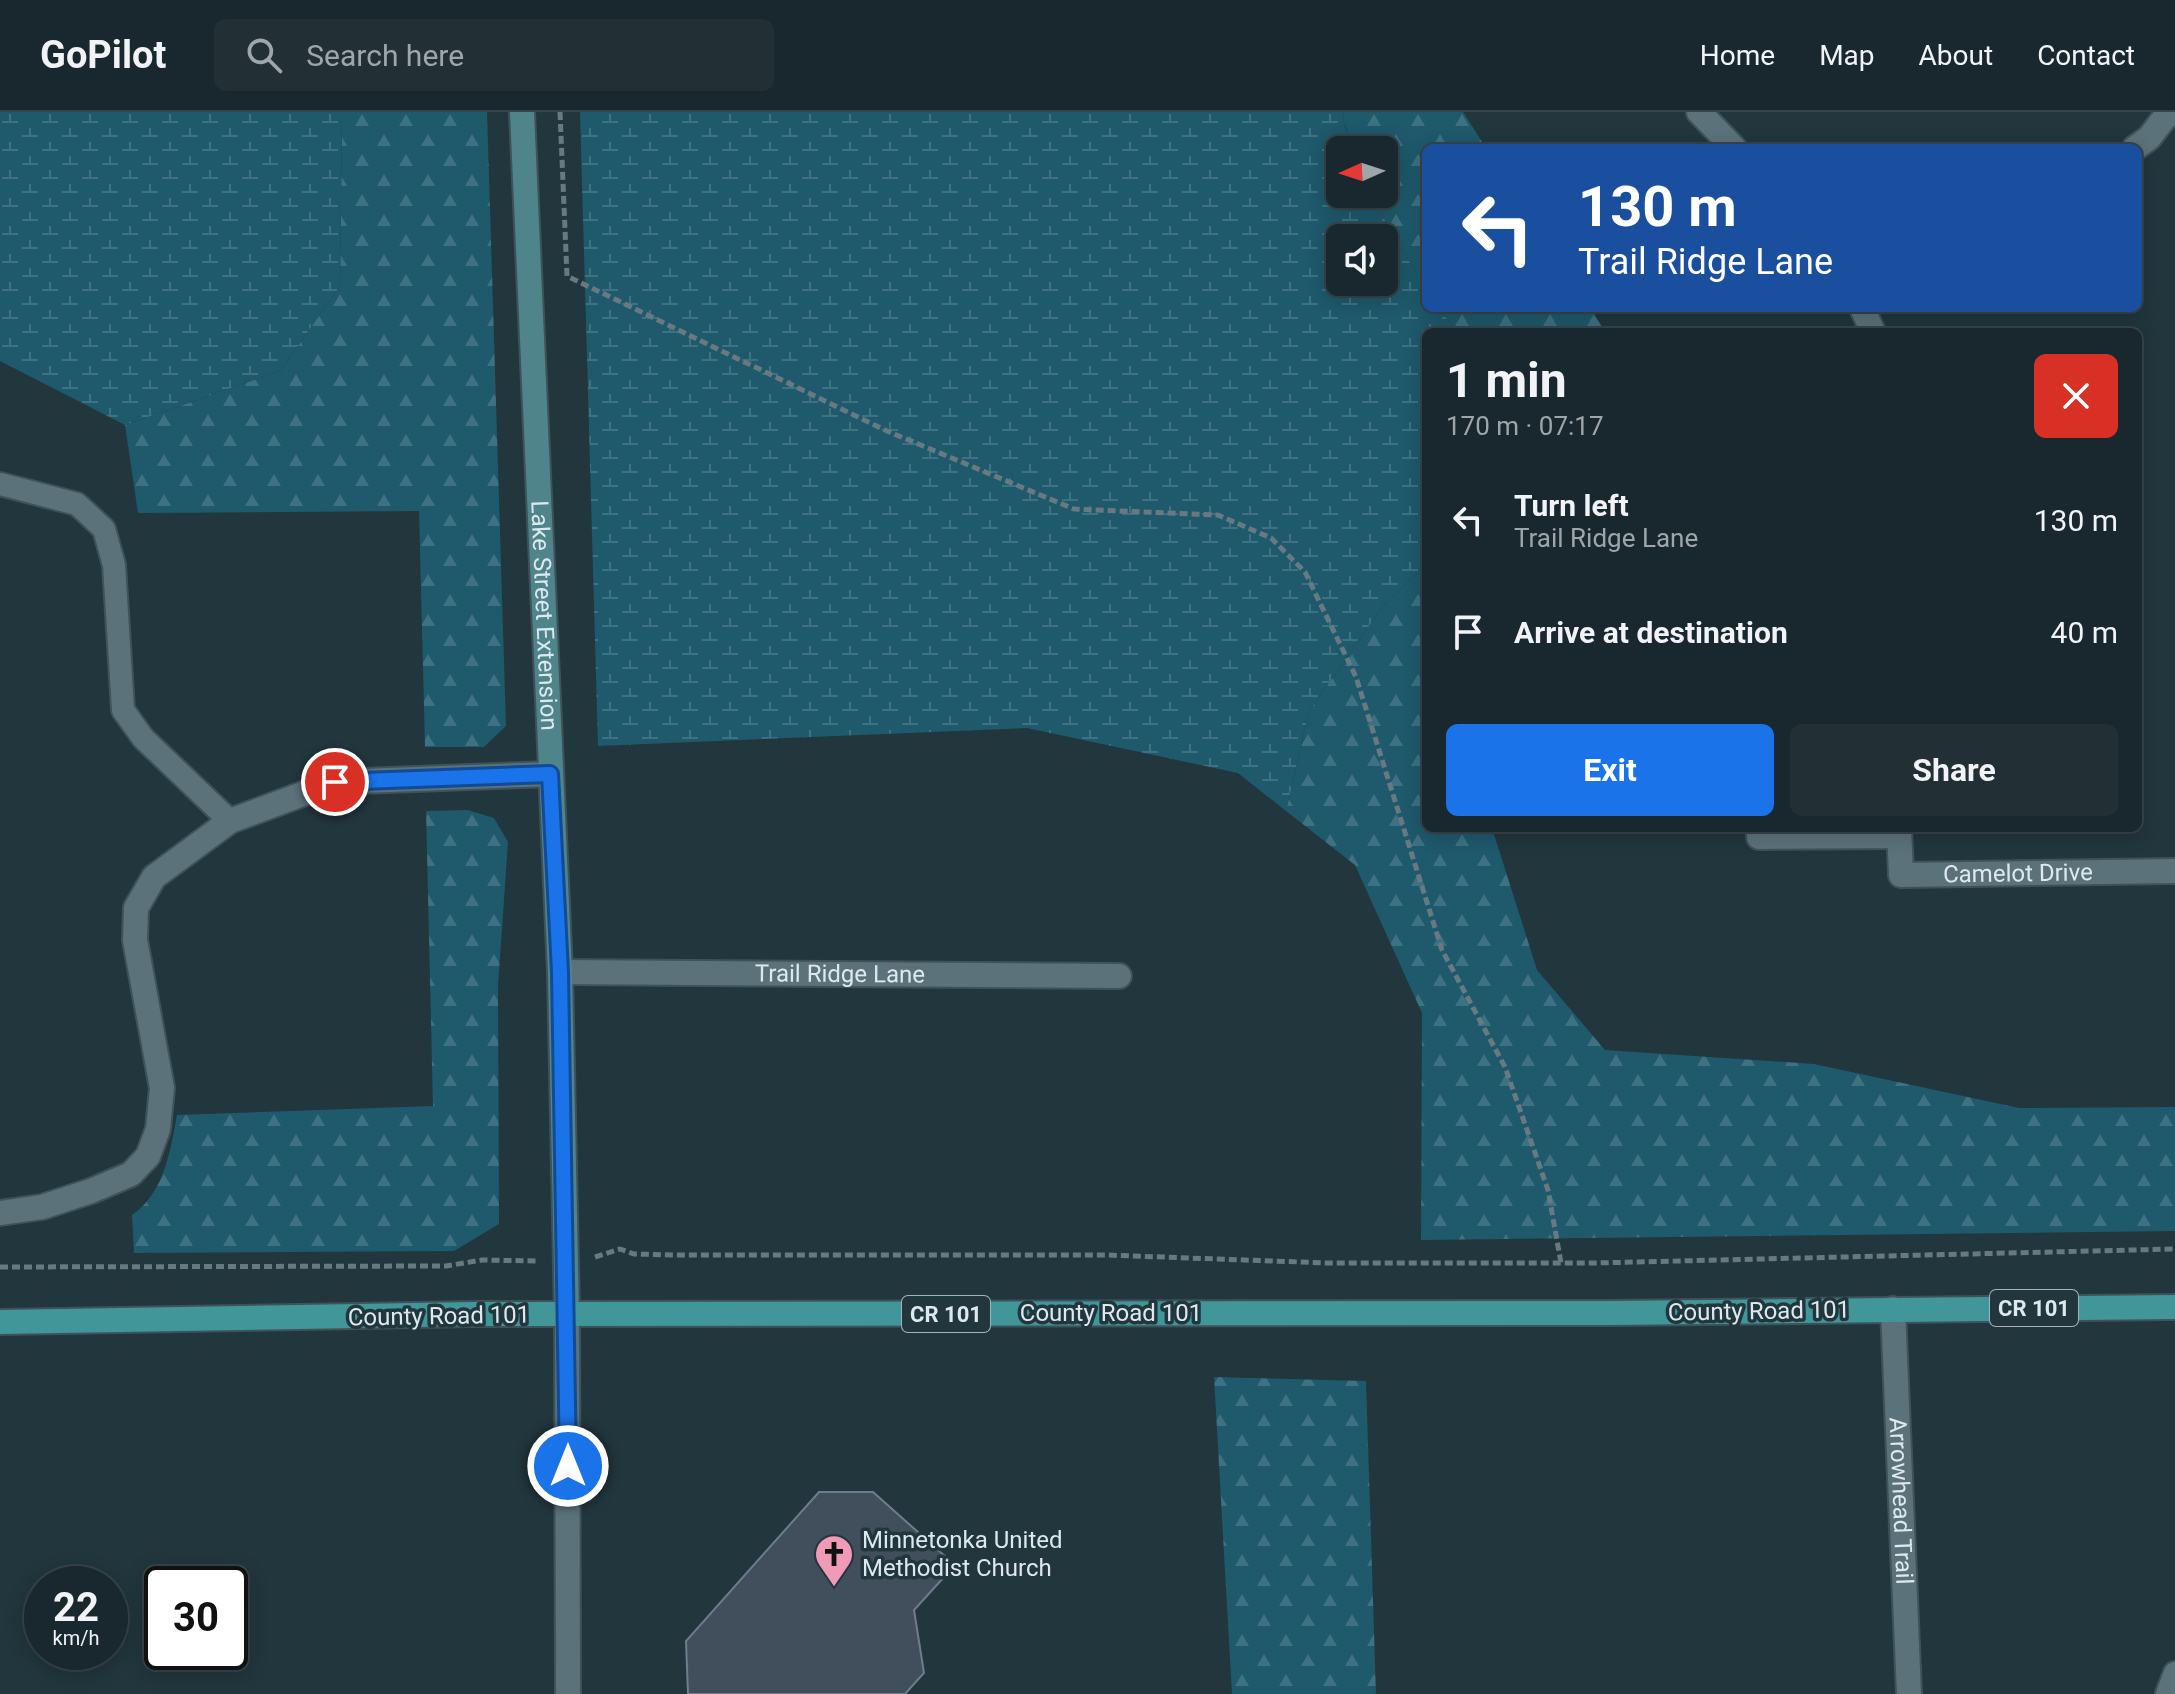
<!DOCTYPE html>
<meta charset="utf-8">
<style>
:root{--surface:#19282e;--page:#223036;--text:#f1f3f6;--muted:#9fa6aa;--line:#37444a;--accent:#1a73e8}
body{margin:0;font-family:Roboto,sans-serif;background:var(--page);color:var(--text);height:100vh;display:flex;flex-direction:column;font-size:30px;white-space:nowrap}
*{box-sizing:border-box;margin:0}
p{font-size:26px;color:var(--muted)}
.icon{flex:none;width:44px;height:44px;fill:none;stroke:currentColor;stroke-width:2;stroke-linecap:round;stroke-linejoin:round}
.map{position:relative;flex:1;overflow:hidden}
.details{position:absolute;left:1422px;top:216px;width:720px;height:504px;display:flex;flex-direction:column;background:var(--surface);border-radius:12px;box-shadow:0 4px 20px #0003,0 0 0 2px var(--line)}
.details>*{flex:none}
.banner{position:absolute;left:1422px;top:32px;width:720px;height:168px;border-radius:12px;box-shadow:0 4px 20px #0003,0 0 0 2px var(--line);background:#1a4fa0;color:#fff;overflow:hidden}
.needle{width:52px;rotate:267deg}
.buttons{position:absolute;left:1326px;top:24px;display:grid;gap:16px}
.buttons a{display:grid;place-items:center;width:72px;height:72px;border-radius:12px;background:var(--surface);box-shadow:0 4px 20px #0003,0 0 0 2px var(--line);font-size:40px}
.speed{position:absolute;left:24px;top:1454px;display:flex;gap:16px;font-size:40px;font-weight:700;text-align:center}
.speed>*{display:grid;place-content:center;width:104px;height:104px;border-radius:50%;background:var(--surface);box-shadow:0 4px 20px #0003,0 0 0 2px var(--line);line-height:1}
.speed small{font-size:20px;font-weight:400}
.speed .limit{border:4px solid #111;border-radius:12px;background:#fff;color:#111}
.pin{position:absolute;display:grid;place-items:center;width:68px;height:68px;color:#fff;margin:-34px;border:4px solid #fff;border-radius:50%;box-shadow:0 2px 8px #0007}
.me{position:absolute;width:88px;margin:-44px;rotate:0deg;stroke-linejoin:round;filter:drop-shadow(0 0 6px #0008)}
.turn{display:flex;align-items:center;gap:28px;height:168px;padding:0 24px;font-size:36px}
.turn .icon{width:104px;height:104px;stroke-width:2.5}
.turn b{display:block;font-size:56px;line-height:68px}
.round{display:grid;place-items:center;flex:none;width:84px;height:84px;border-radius:12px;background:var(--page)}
.headline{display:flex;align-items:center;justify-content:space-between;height:136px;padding:0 24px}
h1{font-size:48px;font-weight:700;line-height:60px}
.action{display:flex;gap:16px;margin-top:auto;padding:16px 24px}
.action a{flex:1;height:92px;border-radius:12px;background:var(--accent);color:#fff;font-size:32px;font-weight:700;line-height:92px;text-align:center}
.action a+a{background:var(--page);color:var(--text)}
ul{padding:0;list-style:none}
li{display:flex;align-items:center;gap:24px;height:112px;padding:0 24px}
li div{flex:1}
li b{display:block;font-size:30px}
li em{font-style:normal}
header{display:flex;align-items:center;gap:48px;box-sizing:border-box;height:112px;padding:0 40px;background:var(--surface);border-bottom:2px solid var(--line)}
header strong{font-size:38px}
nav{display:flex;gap:44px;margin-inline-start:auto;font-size:28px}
.search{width:560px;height:72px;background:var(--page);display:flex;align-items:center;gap:20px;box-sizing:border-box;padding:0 28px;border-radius:12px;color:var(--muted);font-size:30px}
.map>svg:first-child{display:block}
.forest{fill:url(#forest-firs)}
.wetland{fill:url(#wetland-marsh);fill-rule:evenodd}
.building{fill:#414f5d;stroke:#6e7d8d;stroke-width:2}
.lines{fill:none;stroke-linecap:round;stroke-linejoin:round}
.lane-casing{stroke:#3f5259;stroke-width:26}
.street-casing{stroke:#3f5259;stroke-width:28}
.secondary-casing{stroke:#3f5259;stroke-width:28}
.primary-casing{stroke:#3f5259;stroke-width:28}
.path{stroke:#687a80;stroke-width:5;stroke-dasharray:8 4;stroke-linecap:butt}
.lane{stroke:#5b727a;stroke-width:22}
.street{stroke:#5b727a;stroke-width:24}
.secondary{stroke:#4e848a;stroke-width:24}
.primary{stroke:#419699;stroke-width:24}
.route-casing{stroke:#114b97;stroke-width:20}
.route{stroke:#1a73e8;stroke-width:14}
.labels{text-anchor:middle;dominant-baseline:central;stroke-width:7;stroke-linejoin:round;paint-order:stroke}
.shield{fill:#21363d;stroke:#a4b3b9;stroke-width:2}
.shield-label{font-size:22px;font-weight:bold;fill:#dce9ee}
.street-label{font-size:24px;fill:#dce9ee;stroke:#21363d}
.poi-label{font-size:24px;fill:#dce9ee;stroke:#21363d;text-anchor:start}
</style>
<header>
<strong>GoPilot</strong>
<div class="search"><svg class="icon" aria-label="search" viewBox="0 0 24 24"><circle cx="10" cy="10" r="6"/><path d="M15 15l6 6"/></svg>Search here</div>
<nav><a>Home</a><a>Map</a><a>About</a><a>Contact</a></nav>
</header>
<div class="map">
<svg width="2175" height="1582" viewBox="0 0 2175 1582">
<defs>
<pattern id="forest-firs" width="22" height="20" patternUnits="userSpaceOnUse" patternTransform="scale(2)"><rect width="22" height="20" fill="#1e596c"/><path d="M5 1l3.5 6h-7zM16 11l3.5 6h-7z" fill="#3e7181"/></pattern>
<pattern id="wetland-marsh" width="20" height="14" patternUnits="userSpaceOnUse" patternTransform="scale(2)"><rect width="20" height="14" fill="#1e596c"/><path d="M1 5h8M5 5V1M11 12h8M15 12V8" fill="none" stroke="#3e7181"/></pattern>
</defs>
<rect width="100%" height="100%" fill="#21363d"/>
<path class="forest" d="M 342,0 L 487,0 L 506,614 L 484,635 L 425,635 L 419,399 L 138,401 L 125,313 L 280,259 L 340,174 Z
M 1343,0 L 1463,0 L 1486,36 L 1426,36 L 1426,175 L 1390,120 L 1374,82 L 1384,82 L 1384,38 L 1355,38 L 1344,11 Z
M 1440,196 L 1590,196 L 1606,220 L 1456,220 Z
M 1426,453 L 1426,716 L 1492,716 L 1537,858 L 1605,938 L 1814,952 L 2019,996 L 2175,995 L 2175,1119 L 1421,1128 L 1422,901 L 1355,753 L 1286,699 L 1309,599 L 1384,493 Z
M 468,698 L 494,706 L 508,730 L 498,874 L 499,1112 L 454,1139 L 134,1141 L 132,1103 C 164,1081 170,1040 177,1003 L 433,994 L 426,699 Z
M 1214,1265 L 1366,1269 L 1376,1582 L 1232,1582 Z"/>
<path class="wetland" d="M 0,0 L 342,0 L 340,174 L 280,259 L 125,313 L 0,249 Z
M 580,0 L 1343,0 L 1344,12 L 1355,38 L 1340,38 L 1340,82 L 1374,82 L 1390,120 L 1426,175 L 1426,196 L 1440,196 L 1456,220 L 1426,220 L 1426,453 L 1384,493 L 1309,599 L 1286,699 L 1238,661 L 1027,616 L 598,634 ZM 1340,126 L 1384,126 L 1384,170 L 1340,170 Z"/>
<path class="building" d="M 819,1380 L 873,1380 L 955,1453 L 914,1498 L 924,1561 L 905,1582 L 688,1582 L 686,1529 Z"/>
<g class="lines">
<defs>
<path id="lane" d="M 0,372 L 77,392 L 104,417 L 114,453 L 123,598 L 143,626 L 230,709
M 2167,1582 L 2175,1561"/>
<g id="street">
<path d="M 1699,0 L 1734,36"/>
<path d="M 2135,36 L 2149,26 L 2169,0"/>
<path d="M 1862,196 L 1873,220"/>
<path id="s1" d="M 1899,716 L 1901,763 L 2175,759"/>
<path d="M 1759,725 L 1899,724"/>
<path id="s2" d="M 560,860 L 1119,864"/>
<path d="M 0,1101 L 42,1095 L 91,1079 L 131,1062 L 148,1044 L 158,1017 L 162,976 L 135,828 L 136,796 L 154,765 L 230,709 L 335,670 L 550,662"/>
<path id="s3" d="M 1893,1197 L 1909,1582"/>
<path d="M 567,1202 L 568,1582"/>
</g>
<g id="secondary">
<path id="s4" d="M 522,0 L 560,860 L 567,1202"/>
</g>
<path id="primary" d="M 0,1210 L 474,1202 L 1610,1201 L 2175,1195"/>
</defs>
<use href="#lane" class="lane-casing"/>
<use href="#street" class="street-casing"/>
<use href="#secondary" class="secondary-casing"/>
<use href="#primary" class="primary-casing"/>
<path class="path" d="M 560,0 L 567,164 L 887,319 L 1074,397 L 1218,403 L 1271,426 L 1305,460 L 1356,565 L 1442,838 L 1505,955 L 1548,1078 L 1561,1151
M 595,1145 L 620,1137 L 634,1142 L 675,1143 L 1106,1143 L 1328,1151 L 1595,1151 L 2175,1137
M 0,1155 L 446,1154 L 482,1148 L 537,1149"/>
<use href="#lane" class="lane"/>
<use href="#street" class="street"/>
<use href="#secondary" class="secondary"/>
<use href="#primary" class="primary"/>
</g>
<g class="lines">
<defs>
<path id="route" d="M 335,670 L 550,662 L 560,860 L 568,1354"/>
</defs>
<use href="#route" class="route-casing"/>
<use href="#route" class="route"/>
</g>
<defs>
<symbol id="church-pin" viewBox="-11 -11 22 30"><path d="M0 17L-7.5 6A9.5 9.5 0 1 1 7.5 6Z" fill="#f09ab7" stroke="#21363d"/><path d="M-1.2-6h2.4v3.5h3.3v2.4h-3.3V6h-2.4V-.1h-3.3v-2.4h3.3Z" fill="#111"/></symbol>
</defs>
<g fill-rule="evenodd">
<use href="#church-pin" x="812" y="1420" width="44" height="60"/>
</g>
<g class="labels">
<g class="shield">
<rect x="1990" y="1178" width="88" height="36" rx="6"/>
<rect x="902" y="1184" width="88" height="36" rx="6"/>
</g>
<g class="shield-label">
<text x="2034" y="1196">CR 101</text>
<text x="946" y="1202">CR 101</text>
</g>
<g class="street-label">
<text stroke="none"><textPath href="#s4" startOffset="504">Lake Street Extension</textPath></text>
<text stroke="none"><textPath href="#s1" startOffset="164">Camelot Drive</textPath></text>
<text stroke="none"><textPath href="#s2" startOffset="280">Trail Ridge Lane</textPath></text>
<text transform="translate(1759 1199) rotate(-1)">County Road 101</text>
<text x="1111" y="1201">County Road 101</text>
<text transform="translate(439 1204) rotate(-1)">County Road 101</text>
<text stroke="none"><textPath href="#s3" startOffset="192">Arrowhead Trail</textPath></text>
</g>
<g class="poi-label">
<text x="862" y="1428">Minnetonka United<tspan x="862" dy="28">Methodist Church</tspan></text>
</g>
</g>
</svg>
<div class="buttons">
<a><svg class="needle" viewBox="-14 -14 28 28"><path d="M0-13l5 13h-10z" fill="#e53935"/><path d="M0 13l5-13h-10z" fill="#9fa6aa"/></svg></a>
<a><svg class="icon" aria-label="sound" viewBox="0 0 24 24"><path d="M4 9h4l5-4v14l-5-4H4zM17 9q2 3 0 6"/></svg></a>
</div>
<div class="speed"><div>22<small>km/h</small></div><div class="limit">30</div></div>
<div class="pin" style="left:335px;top:670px;background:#d93025"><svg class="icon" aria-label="arrive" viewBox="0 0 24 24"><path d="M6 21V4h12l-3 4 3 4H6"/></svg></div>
<svg class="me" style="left:568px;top:1354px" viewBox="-20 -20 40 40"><circle r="17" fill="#1a73e8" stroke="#fff" stroke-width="3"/><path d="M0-11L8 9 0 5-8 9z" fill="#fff"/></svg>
<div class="banner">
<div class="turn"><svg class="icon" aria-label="left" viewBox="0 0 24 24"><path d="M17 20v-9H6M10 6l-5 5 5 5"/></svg><div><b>130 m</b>Trail Ridge Lane</div></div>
</div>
<section class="details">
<div class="headline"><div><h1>1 min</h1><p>170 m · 07:17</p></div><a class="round" style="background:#d93025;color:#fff"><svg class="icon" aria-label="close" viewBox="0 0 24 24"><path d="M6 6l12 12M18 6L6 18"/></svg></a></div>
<ul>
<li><svg class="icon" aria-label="left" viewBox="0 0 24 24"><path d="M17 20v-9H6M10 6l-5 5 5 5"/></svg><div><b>Turn left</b><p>Trail Ridge Lane</p></div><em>130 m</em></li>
<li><svg class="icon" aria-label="arrive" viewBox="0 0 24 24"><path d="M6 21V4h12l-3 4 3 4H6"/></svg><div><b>Arrive at destination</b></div><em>40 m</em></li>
</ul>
<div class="action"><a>Exit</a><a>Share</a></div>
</section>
</div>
